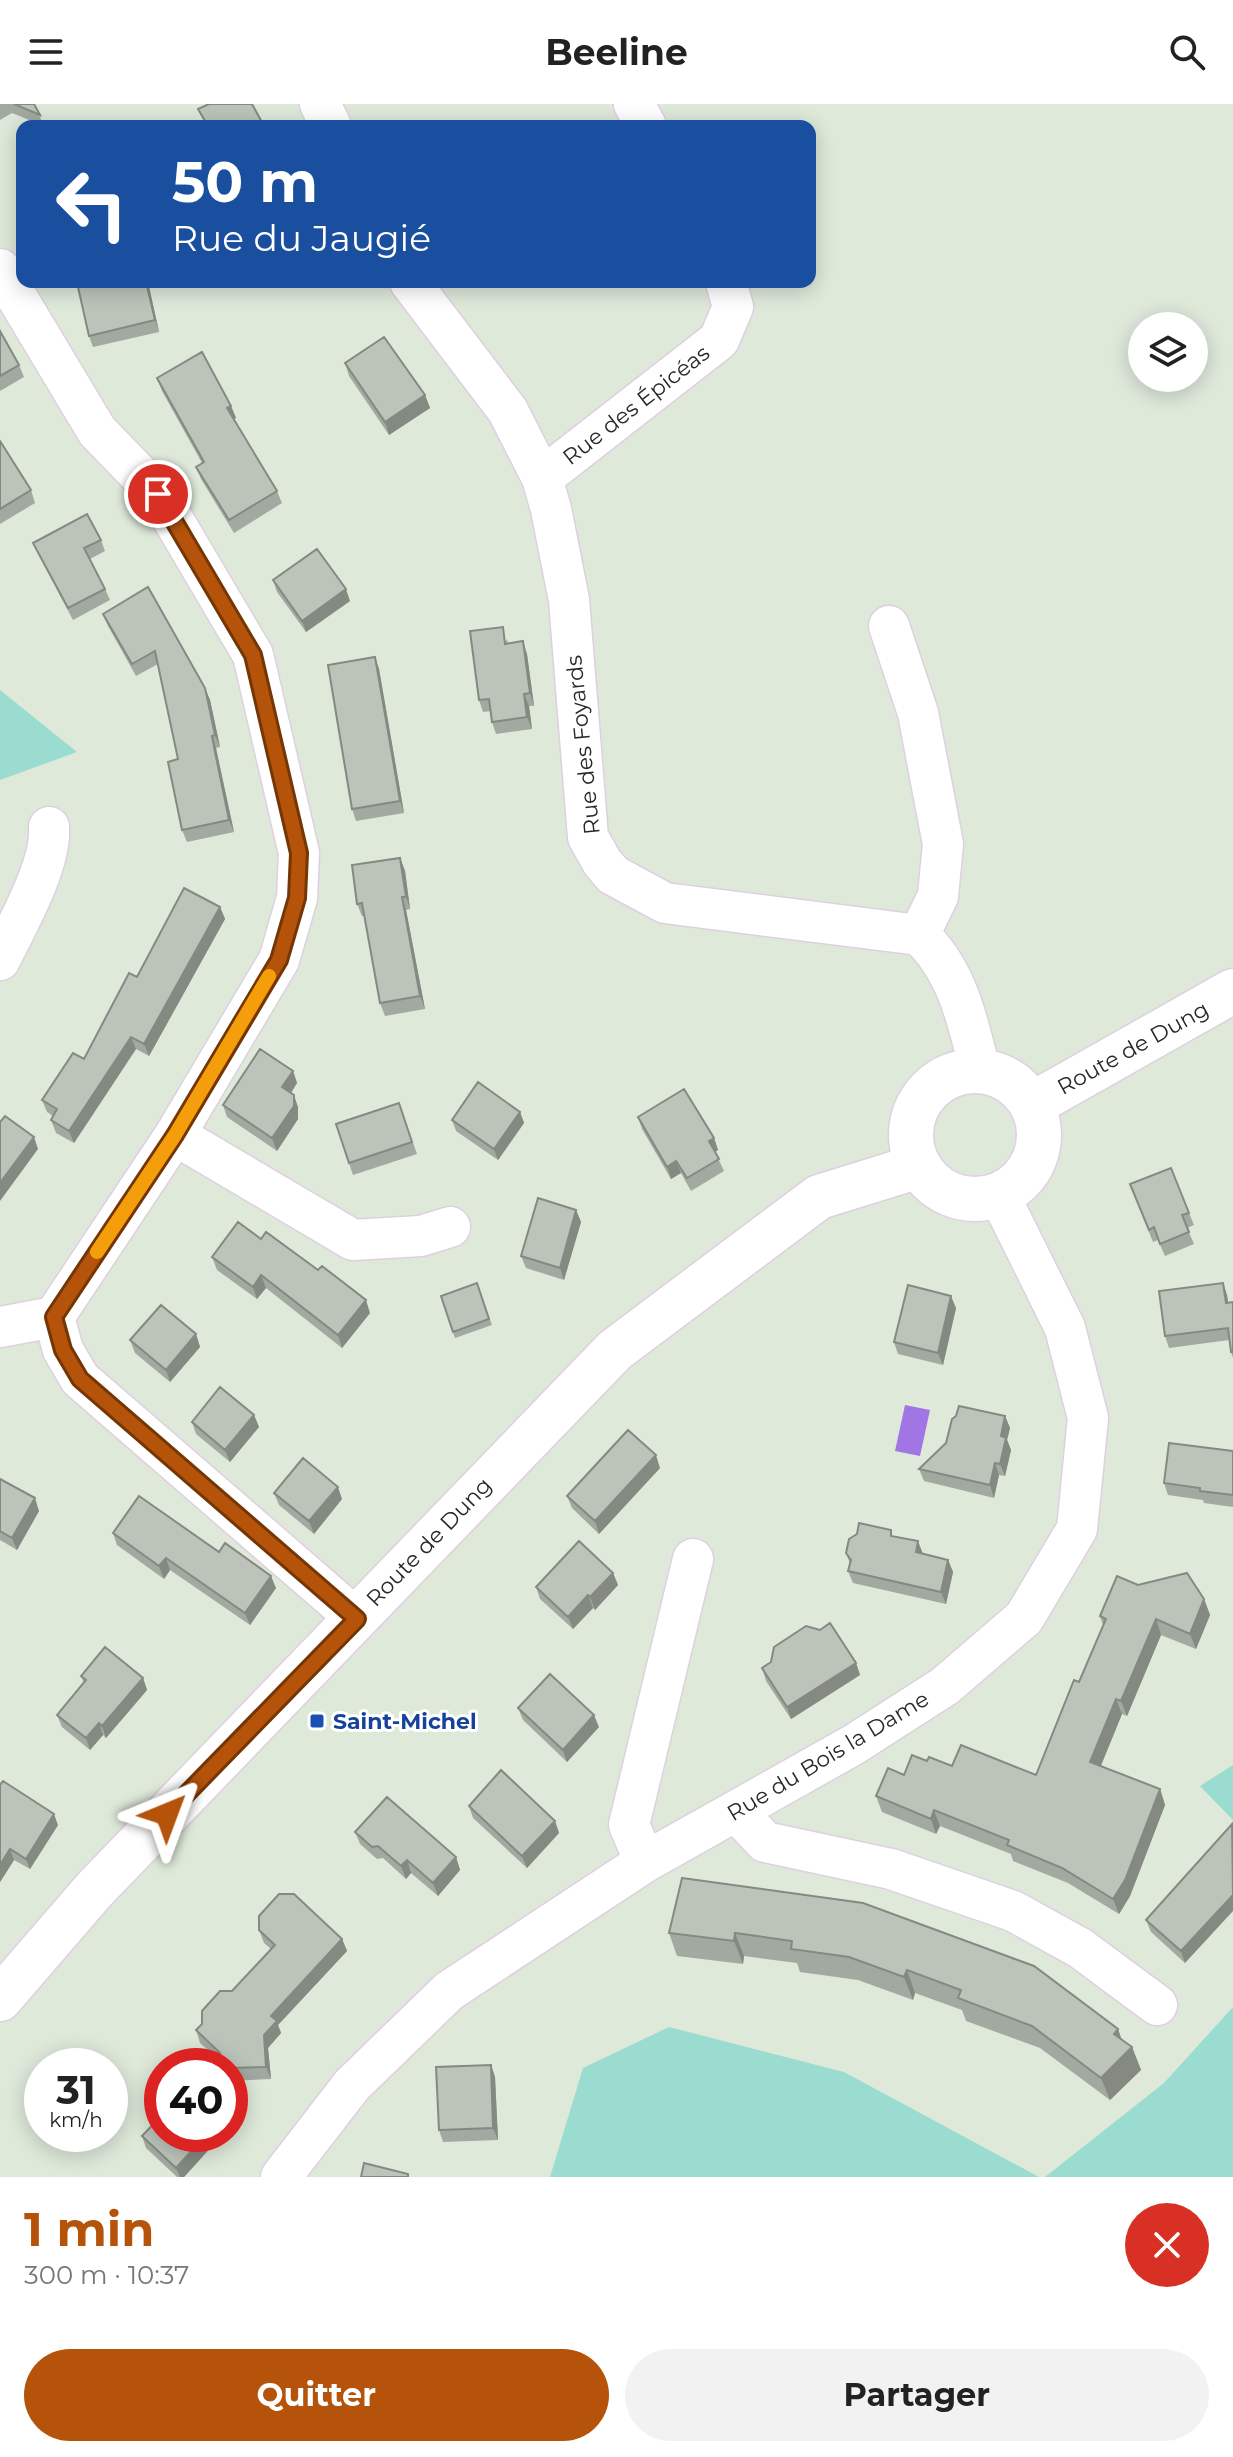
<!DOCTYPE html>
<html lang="fr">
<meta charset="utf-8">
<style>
:root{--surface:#fff;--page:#f2f2f2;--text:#222;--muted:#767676;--accent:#b45309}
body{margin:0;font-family:Montserrat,sans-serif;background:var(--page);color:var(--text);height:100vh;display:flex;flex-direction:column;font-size:30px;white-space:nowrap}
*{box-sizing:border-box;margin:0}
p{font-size:26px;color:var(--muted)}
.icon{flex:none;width:44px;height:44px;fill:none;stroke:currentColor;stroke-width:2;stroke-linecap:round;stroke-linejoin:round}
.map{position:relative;height:2073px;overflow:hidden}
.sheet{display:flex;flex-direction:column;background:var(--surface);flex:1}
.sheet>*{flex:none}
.banner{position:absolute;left:16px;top:16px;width:800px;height:168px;border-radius:16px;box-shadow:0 4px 20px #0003;background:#1a4fa0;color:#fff;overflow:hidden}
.tools{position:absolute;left:1128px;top:208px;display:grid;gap:16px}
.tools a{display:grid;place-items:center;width:80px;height:80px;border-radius:50%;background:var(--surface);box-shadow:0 4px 20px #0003;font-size:40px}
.speed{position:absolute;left:24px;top:1944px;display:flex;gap:16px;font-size:40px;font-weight:700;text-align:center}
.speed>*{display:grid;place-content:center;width:104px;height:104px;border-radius:50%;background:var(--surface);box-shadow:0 4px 20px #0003;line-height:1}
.speed small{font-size:20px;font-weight:400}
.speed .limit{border:12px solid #d22;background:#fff;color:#111}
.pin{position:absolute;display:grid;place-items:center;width:68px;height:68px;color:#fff;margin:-34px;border:4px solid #fff;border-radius:50%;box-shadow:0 2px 8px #0007}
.me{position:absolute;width:88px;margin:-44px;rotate:44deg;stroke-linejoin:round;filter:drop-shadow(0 0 6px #0008)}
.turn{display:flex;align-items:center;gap:28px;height:168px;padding:0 24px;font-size:36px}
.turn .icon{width:104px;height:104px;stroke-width:2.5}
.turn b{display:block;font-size:56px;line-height:68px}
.round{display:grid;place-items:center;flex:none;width:84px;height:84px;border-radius:42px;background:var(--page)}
.headline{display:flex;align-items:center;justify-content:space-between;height:136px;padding:0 24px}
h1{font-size:48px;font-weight:700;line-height:60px;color:var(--accent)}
.button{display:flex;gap:16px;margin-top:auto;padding:16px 24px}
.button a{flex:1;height:92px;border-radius:48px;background:var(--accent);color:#fff;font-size:32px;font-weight:700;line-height:92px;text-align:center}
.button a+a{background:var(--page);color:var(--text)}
header{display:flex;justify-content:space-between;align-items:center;height:104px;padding:0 24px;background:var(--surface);font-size:36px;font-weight:700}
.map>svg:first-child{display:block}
.green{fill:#9adccf}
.water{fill:#a275e4}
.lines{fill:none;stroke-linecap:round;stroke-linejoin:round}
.street-casing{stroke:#dfd0e0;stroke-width:43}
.secondary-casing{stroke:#dfd0e0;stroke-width:47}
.street{stroke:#fff;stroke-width:40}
.secondary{stroke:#fff;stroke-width:44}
.wall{fill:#a2a9a0}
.shaded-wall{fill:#848982}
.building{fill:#bcc4ba;stroke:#848982;stroke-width:2}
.route-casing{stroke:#753606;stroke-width:20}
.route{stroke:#b45309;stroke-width:14}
.slow{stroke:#f59e0b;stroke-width:14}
.transit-dot{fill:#1a4fb4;stroke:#fff;stroke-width:3}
.labels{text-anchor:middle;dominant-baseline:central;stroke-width:6;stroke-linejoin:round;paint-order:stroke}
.street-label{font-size:22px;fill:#282828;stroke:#fff}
.transit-label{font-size:22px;font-weight:bold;fill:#164399;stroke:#fff;text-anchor:start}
</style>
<header><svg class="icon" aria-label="menu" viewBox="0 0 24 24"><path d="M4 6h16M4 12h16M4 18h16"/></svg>Beeline<svg class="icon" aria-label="search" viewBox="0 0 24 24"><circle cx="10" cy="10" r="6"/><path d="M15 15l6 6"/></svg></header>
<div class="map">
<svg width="1233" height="2073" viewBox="0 0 1233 2073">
<rect width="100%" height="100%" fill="#dee9da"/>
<path class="green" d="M 0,586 L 77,648 L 0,676 Z
M 1233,1661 L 1233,1716 L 1200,1682 Z
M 1233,1903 L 1233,2073 L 1045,2073 L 1164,1979 Z
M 669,1923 L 844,1968 L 1039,2073 L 550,2073 L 583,1964 Z"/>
<path class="water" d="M 905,1301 L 930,1306 L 920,1352 L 895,1347 Z"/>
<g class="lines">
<defs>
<path id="street" d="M 320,0 L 331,22
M 634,0 L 646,22
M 0,165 L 97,327 L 158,390 L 253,551 L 299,749 L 297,794 L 279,856 L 175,1031 L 54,1213 L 0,1223
M 410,178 L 508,307 L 542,374 L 551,405 L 569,496 L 588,733 L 602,758 L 613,771 L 665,799 L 919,831 C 957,865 968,918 980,966
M 542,374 L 719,236 L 733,203 L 726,178
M 889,522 L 918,609 L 943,740 L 938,792 L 919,831
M 0,856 C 17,821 52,760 49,723
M 175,1031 L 353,1136 L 421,1132 L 450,1123
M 54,1213 L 63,1246 L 80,1275 L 357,1515
M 736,1707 L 765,1738 L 891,1765 L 1013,1807 L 1080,1844 L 1157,1901
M 645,1758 L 629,1721 L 693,1455
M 281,2073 L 352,1981 L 449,1887 L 645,1758 L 853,1641 L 945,1582 L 1024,1514 L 1077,1425 L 1088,1314 L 1065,1224 L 999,1091"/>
<path id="secondary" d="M911 1031a64 64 0 1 1 128 0a64 64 0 1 1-128 0Z
M 1033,1000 L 1233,887
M 0,1895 L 94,1786 L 615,1246 L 819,1093 L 919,1062"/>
</defs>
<use href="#street" class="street-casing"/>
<use href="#secondary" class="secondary-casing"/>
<use href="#street" class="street"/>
<use href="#secondary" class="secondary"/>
</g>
<path class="wall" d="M 0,0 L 34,0 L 44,22 L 12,9 L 0,16 Z
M 148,178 L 159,228 L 93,243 L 89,232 Z
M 0,227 L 19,261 L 24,273 L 0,287 Z
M 345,259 L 425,291 L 430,304 L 389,331 L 349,272 Z
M 157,274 L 231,302 L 236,314 L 234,315 L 277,387 L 282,399 L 234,429 L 201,375 L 196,363 L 202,359 L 162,287 Z
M 0,337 L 31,386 L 35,399 L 0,420 Z
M 101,436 L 105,447 L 90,455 L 105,485 L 110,496 L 73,516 L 38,450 L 33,439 Z
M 273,476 L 350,497 L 306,528 L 277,488 Z
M 103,510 L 205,584 L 210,596 L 220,643 L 216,644 L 219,660 L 234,728 L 187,738 L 182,726 L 178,655 L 158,560 L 136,572 L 108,522 Z
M 507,535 L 508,539 L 527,550 L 534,602 L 529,602 L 532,625 L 496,630 L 492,618 L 491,607 L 483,608 L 479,596 Z
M 375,553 L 379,565 L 404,709 L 356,717 L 352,705 Z
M 400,754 L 405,767 L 410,805 L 406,806 L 425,905 L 385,912 L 380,899 L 364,812 L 362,812 L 357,800 Z
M 220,803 L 225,815 L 149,952 L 136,945 L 74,1039 L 56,1029 L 51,1016 L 53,1012 L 47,1008 L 42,996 L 84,955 L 137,873 Z
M 293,967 L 297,979 L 291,989 L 298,1003 L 298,1015 L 277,1047 L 227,1013 L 223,1001 Z
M 399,999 L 417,1050 L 353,1071 L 336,1020 Z
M 520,1008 L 524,1019 L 498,1056 L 456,1027 L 452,1016 Z
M 638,1013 L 714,1034 L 718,1046 L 715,1048 L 724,1067 L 691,1087 L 681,1069 L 671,1075 L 642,1025 Z
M 1130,1080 L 1189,1109 L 1194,1121 L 1187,1124 L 1194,1140 L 1165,1152 L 1158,1136 L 1153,1138 Z
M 576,1106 L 581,1118 L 564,1176 L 526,1164 L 521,1152 Z
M 261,1135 L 318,1166 L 370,1209 L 342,1244 L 266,1184 L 257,1195 L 217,1166 L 212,1153 Z
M 477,1179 L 492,1221 L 455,1234 L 453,1228 Z
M 1223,1179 L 1227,1191 L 1228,1199 L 1233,1198 L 1233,1254 L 1231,1248 L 1229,1236 L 1169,1244 L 1165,1232 Z
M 956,1204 L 943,1261 L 898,1250 L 894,1238 Z
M 196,1230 L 200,1243 L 170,1278 L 135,1249 L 130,1236 Z
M 254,1311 L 259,1323 L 230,1358 L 196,1330 L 192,1318 Z
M 1005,1312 L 1010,1324 L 1007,1336 L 1011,1346 L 1005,1372 L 999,1371 L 994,1394 L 924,1377 L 919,1365 Z
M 1233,1347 L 1233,1403 L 1204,1399 L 1203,1396 L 1168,1391 L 1164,1379 Z
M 660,1364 L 599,1430 L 572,1404 L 567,1392 Z
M 0,1375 L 39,1407 L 17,1446 L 0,1436 Z
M 274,1389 L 342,1395 L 314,1430 L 279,1401 Z
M 113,1429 L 219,1448 L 276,1484 L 250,1521 L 170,1466 L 164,1475 L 117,1441 Z
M 857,1430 L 893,1432 L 923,1450 L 948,1456 L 953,1468 L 946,1500 L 853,1479 L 848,1467 L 850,1460 L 846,1449 Z
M 613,1469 L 618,1481 L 595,1506 L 593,1504 L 573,1525 L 540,1495 L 536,1483 Z
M 1138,1481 L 1204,1495 L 1210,1511 L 1196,1545 L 1161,1531 L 1127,1612 L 1122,1610 L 1101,1662 L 1160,1685 L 1165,1701 L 1130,1792 L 1119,1810 L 1068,1779 L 1013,1757 L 1011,1750 L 940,1722 L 936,1730 L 882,1708 L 876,1692 L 904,1671 L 927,1657 L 952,1662 L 1036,1671 L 1079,1578 L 1103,1521 L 1100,1512 Z
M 856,1559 L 860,1571 L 791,1615 L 766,1577 L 762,1564 Z
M 81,1572 L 143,1574 L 147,1586 L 106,1634 L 103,1631 L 90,1646 L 62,1623 L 57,1611 L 84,1579 Z
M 518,1604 L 599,1623 L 567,1658 L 523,1616 Z
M 0,1681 L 58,1721 L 30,1765 L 14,1756 L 0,1778 Z
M 469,1702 L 555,1717 L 559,1729 L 527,1764 L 473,1714 Z
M 1232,1720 L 1185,1859 L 1151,1828 L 1146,1816 Z
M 355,1728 L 456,1753 L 460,1766 L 438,1792 L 411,1769 L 406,1775 L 383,1754 L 377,1755 L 360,1740 Z
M 682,1774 L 1118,1925 L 1121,1935 L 1132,1943 L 1141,1966 L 1110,1996 L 1040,1944 L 966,1917 L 962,1906 L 915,1889 L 913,1896 L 858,1876 L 800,1868 L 797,1859 L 744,1852 L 743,1860 L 677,1852 L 669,1829 Z
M 259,1826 L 342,1835 L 347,1847 L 278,1921 L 281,1929 L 268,1944 L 271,1975 L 230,1977 L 230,1962 L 216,1953 L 200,1939 L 196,1926 L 271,1845 L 264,1839 Z
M 491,1961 L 495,1973 L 498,2036 L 443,2038 L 439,2026 Z
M 223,2030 L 184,2073 L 177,2073 L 146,2044 L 142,2032 Z"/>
<path class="shaded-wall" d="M 146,178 L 148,178 L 159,228 L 155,216 Z
M 425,291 L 430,304 L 389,331 L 385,318 Z
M 231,302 L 236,314 L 231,317 L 227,304 Z
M 346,485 L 350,497 L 306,528 L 302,517 Z
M 523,537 L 527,550 L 534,602 L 530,589 Z
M 375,553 L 379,565 L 404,709 L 400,697 Z
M 205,584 L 210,596 L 220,643 L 215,631 Z
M 524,590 L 529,602 L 532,625 L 527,613 Z
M 212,632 L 216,644 L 234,728 L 229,716 Z
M 400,754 L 405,767 L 410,805 L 406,793 Z
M 402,793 L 406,806 L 425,905 L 420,892 Z
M 220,803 L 225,815 L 149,952 L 144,940 Z
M 131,933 L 136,945 L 74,1039 L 69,1027 Z
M 293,967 L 297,979 L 287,995 L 282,983 Z
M 294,991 L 298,1003 L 298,1015 L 277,1047 L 272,1034 Z
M 520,1008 L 524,1019 L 498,1056 L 494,1045 Z
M 34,1033 L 38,1045 L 0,1097 L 0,1079 Z
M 714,1034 L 718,1046 L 713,1049 L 709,1037 Z
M 676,1057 L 681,1069 L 671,1075 L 667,1063 Z
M 576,1106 L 581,1118 L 564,1176 L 560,1164 Z
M 261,1171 L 266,1184 L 257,1195 L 253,1183 Z
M 1223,1179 L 1227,1191 L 1230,1211 L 1226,1199 Z
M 951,1192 L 956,1204 L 943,1261 L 938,1249 Z
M 366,1196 L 370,1209 L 342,1244 L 338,1231 Z
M 196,1230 L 200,1243 L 170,1278 L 166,1266 Z
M 254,1311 L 259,1323 L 230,1358 L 225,1346 Z
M 1005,1312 L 1010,1324 L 1007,1336 L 1011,1346 L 1005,1372 L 1000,1360 L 1001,1332 Z
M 656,1351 L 660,1364 L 599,1430 L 595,1417 Z
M 995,1359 L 999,1371 L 994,1394 L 990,1381 Z
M 338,1383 L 342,1395 L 314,1430 L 309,1417 Z
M 35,1394 L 39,1407 L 17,1446 L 12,1434 Z
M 918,1437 L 923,1450 L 916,1448 Z
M 166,1454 L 170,1466 L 164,1475 L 159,1462 Z
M 948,1456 L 953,1468 L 946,1500 L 941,1488 Z
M 613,1469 L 618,1481 L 595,1506 L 590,1493 Z
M 271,1472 L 276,1484 L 250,1521 L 245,1509 Z
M 588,1491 L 593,1504 L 573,1525 L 568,1513 Z
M 1204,1495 L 1210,1511 L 1196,1545 L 1190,1530 Z
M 1156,1515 L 1161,1531 L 1127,1612 L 1121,1597 Z
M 856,1559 L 860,1571 L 791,1615 L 787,1603 Z
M 143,1574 L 147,1586 L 106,1634 L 102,1622 Z
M 1116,1595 L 1122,1610 L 1096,1673 L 1090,1658 Z
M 594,1611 L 599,1623 L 567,1658 L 563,1646 Z
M 99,1619 L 103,1631 L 90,1646 L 86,1634 Z
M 1160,1685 L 1165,1701 L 1130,1792 L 1119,1810 L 1113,1795 Z
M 934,1706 L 940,1722 L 936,1730 L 931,1715 Z
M 54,1710 L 58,1721 L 30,1765 L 26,1755 Z
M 555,1717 L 559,1729 L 527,1764 L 522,1752 Z
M 10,1745 L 14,1756 L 0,1778 L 0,1761 Z
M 456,1753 L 460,1766 L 438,1792 L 433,1779 Z
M 407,1756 L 411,1769 L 406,1775 L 401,1762 Z
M 1233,1791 L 1233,1807 L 1185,1859 L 1181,1847 Z
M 735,1829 L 744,1852 L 743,1860 L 734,1837 Z
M 342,1835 L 347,1847 L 278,1921 L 281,1929 L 268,1944 L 271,1975 L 266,1963 L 264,1931 L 271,1912 Z
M 907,1866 L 915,1889 L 913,1896 L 904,1873 Z
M 1118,1925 L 1126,1948 L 1132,1943 L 1141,1966 L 1110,1996 L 1101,1974 L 1114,1930 Z
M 491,1961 L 495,1973 L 498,2036 L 493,2024 Z
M 207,2030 L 223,2030 L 184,2073 L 180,2073 L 176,2064 Z"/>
<path class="building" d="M 14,0 L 34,0 L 40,11 Z
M 209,0 L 252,0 L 264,22 L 208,22 L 198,5 Z
M 99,178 L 146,178 L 155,216 L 89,232 L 78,183 Z
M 0,227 L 19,261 L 0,272 Z
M 384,233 L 425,291 L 385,318 L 345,259 Z
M 202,248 L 231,302 L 227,304 L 277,387 L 229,416 L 196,363 L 204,358 L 157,274 Z
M 0,337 L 31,386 L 0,405 Z
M 87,410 L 101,436 L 84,444 L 105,485 L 68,504 L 33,439 Z
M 317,445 L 346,485 L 302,517 L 273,476 Z
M 148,483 L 205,584 L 215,631 L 212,632 L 215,648 L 229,716 L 182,726 L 168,658 L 178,655 L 155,547 L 132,560 L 103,510 Z
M 503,523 L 505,540 L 523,537 L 530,589 L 524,590 L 527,613 L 492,618 L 489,595 L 479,596 L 470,527 Z
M 375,553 L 400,697 L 352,705 L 328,561 Z
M 400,754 L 406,793 L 402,793 L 420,892 L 380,899 L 362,799 L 357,800 L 352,761 Z
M 184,784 L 220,803 L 144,940 L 131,933 L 69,1027 L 51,1016 L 57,1005 L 42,996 L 73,949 L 84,955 L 129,869 L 137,873 Z
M 260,945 L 293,967 L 282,983 L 294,991 L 294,1002 L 272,1034 L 223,1001 Z
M 478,978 L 520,1008 L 494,1045 L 452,1016 Z
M 684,985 L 714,1034 L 709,1037 L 719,1055 L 687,1074 L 676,1057 L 667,1063 L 638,1013 Z
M 399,999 L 412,1038 L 349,1059 L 336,1020 Z
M 5,1012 L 34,1033 L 0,1079 L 0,1018 Z
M 1171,1064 L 1189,1109 L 1182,1111 L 1189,1128 L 1160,1140 L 1154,1123 L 1149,1126 L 1130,1080 Z
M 538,1094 L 576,1106 L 560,1164 L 521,1152 Z
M 238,1118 L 261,1135 L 266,1128 L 318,1166 L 322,1162 L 366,1196 L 338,1231 L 261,1171 L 253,1183 L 212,1153 Z
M 477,1179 L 489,1215 L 453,1228 L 441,1192 Z
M 1223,1179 L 1226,1199 L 1233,1198 L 1233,1248 L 1231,1248 L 1228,1224 L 1165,1232 L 1159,1187 Z
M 908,1181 L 951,1192 L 938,1249 L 894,1238 Z
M 161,1201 L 196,1230 L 166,1266 L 130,1236 Z
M 220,1283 L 254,1311 L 225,1346 L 192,1318 Z
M 959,1302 L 1005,1312 L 1001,1332 L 1006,1334 L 1000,1360 L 995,1359 L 990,1381 L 919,1365 L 946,1339 L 952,1315 L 956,1312 Z
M 628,1326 L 656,1351 L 595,1417 L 567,1392 Z
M 1169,1339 L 1233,1347 L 1233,1391 L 1200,1387 L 1200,1384 L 1164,1379 Z
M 303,1354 L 338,1383 L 309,1417 L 274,1389 Z
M 0,1375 L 35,1394 L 12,1434 L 0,1427 Z
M 139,1392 L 219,1448 L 225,1439 L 271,1472 L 245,1509 L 166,1454 L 159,1462 L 113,1429 Z
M 859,1419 L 891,1426 L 891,1432 L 918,1437 L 916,1448 L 948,1456 L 941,1488 L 848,1467 L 851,1456 L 846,1449 L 849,1435 L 857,1430 Z
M 579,1437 L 613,1469 L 590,1493 L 588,1491 L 568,1513 L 536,1483 Z
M 1187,1469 L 1204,1495 L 1190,1530 L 1156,1515 L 1121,1597 L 1116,1595 L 1090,1658 L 1160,1685 L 1125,1776 L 1113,1795 L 1062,1764 L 1007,1741 L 1009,1736 L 934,1706 L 931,1715 L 876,1692 L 888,1664 L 904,1671 L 912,1651 L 927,1657 L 929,1653 L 952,1662 L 961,1641 L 1036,1671 L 1074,1576 L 1079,1578 L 1106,1515 L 1100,1512 L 1117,1472 L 1138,1481 Z
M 830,1519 L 856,1559 L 787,1603 L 762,1564 L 771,1558 L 774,1543 L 806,1522 L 820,1526 Z
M 105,1543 L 143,1574 L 102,1622 L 99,1619 L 86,1634 L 57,1611 L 86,1576 L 81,1572 Z
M 550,1570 L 594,1611 L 563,1646 L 518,1604 Z
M 501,1666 L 555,1717 L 522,1752 L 469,1702 Z
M 3,1677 L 54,1710 L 26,1755 L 10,1745 L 0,1761 L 0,1681 Z
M 387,1693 L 456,1753 L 433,1779 L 407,1756 L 401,1762 L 378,1742 L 372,1743 L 355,1728 Z
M 1232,1720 L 1233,1791 L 1181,1847 L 1146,1816 Z
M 682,1774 L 863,1799 L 1034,1862 L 1118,1925 L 1114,1930 L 1132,1943 L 1101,1974 L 1032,1922 L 958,1894 L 961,1886 L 907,1866 L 904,1873 L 849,1853 L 791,1845 L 792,1837 L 735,1829 L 734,1837 L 669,1829 Z
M 279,1790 L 294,1790 L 342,1835 L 271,1912 L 277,1917 L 264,1931 L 266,1963 L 230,1964 L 230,1962 L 207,1962 L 220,1949 L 196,1926 L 202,1920 L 202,1907 L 220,1887 L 232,1887 L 275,1841 L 259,1826 L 259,1812 Z
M 491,1961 L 493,2024 L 439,2026 L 436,1963 Z
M 162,2011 L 162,2030 L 207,2030 L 176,2064 L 142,2032 Z
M 364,2059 L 408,2070 L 408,2073 L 361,2073 Z"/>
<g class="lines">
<defs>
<path id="route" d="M 158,390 L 253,551 L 299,749 L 297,794 L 279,856 L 175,1031 L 54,1213 L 63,1246 L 80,1275 L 357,1515 L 167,1710"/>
</defs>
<use href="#route" class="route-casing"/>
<use href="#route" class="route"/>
<path class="slow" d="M 97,1148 L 175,1031 L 269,872"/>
</g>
<rect class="transit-dot" x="309" y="1609" width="16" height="16" rx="4"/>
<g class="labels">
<g class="street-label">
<text transform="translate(636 301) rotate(-38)">Rue des Épicéas</text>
<text transform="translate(583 641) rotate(-96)">Rue des Foyards</text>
<text transform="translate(1133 944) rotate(-29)">Route de Dung</text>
<text transform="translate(429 1438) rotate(-46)">Route de Dung</text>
<text transform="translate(828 1652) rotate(-31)">Rue du Bois la Dame</text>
</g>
<g class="transit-label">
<text x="333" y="1617">Saint-Michel</text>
</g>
</g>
</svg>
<div class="tools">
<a><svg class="icon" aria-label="layers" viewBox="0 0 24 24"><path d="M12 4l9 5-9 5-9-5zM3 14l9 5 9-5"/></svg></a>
</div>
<div class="speed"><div>31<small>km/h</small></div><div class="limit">40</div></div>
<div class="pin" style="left:158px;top:390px;background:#d93025"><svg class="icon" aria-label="arrive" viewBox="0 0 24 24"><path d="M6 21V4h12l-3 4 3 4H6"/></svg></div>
<svg class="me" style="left:167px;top:1710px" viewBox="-20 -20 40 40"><path d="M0-17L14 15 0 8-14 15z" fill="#b45309" stroke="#fff" stroke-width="4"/></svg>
<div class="banner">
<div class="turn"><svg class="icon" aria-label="left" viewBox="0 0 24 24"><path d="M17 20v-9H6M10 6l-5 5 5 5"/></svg><div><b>50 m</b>Rue du Jaugié</div></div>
</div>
</div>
<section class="sheet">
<div class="headline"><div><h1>1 min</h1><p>300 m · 10:37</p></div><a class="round" style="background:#d93025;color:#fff"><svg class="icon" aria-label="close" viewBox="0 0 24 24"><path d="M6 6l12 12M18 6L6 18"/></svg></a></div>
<div class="button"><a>Quitter</a><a>Partager</a></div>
</section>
